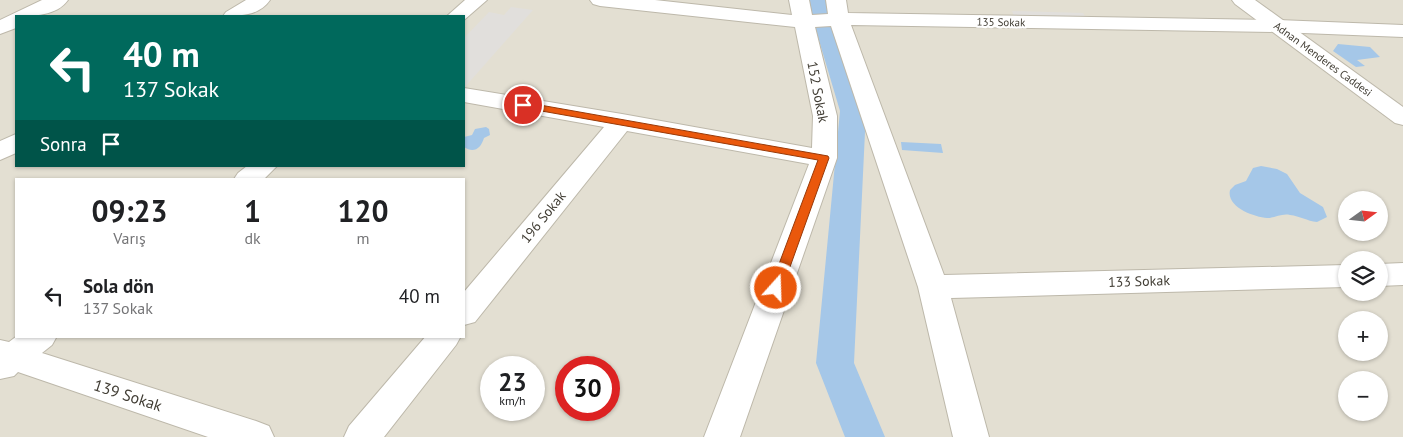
<!DOCTYPE html>
<html lang="tr">
<meta charset="utf-8">
<style>
:root{--surface:#fff;--page:#f2f2f2;--text:#202124;--muted:#757577}
body{margin:0;font-family:"PT Sans",sans-serif;background:var(--page);color:var(--text);height:100vh;display:flex;flex-direction:column;font-size:19px;white-space:nowrap}
*{box-sizing:border-box;margin:0}
p{font-size:16px;color:var(--muted)}
.icon{flex:none;width:28px;height:28px;fill:none;stroke:currentColor;stroke-width:2;stroke-linecap:round;stroke-linejoin:round}
.map{position:relative;flex:1;overflow:hidden}
.drawer{position:absolute;left:15px;top:178px;width:450px;height:160px;display:flex;flex-direction:column;background:var(--surface);border-radius:0px;box-shadow:0 1px 4px #0004}
.drawer>*{flex:none}
.hud{position:absolute;left:15px;top:15px;width:450px;height:152px;border-radius:0px;box-shadow:0 1px 4px #0004;background:#00695c;color:#fff;overflow:hidden}
.needle{width:32px;rotate:75deg}
.tools{position:absolute;left:1338px;top:191px;display:grid;gap:10px}
.tools a{display:grid;place-items:center;width:50px;height:50px;border-radius:50%;background:var(--surface);box-shadow:0 1px 4px #0004;font-size:25px}
.speed{position:absolute;left:480px;top:356px;display:flex;gap:10px;font-size:25px;font-weight:700;text-align:center}
.speed>*{display:grid;place-content:center;width:65px;height:65px;border-radius:50%;background:var(--surface);box-shadow:0 1px 4px #0004;line-height:1}
.speed small{font-size:12px;font-weight:400}
.speed .limit{border:8px solid #d22;background:#fff;color:#111}
.pin{position:absolute;display:grid;place-items:center;width:42px;height:42px;color:#fff;margin:-21px;border:2px solid #fff;border-radius:50%;box-shadow:0 1px 5px #0007}
.me{position:absolute;width:55px;margin:-28px;rotate:20deg;stroke-linejoin:round;filter:drop-shadow(0 0 4px #0008)}
.turn{display:flex;align-items:center;gap:18px;height:105px;padding:0 25px;font-size:22px}
.turn .icon{width:65px;height:65px;stroke-width:2.5}
.turn b{display:block;font-size:35px;line-height:42px}
.then{display:flex;align-items:center;height:48px;padding:0 25px;background:#0003;gap:10px;font-size:19px}
.eta{display:flex;justify-content:space-evenly;align-items:center;height:85px;text-align:center}
.eta b{font-size:30px;font-weight:700;line-height:35px}
ul{padding:0;list-style:none}
li{display:flex;align-items:center;gap:15px;height:65px;padding:0 25px}
li div{flex:1}
li b{display:block;font-size:19px}
li em{font-style:normal}
.map>svg:first-child{display:block}
.residential{fill:#e3dfd2;fill-rule:evenodd}
.parking{fill:#e1dfdc}
.water{fill:#a5c7e8}
.lines{fill:none;stroke-linecap:round;stroke-linejoin:round}
.canal{fill:#a5c7e8;fill-rule:evenodd}
.minor-casing{stroke:#bdb8aa;stroke-width:2}
.tertiary-casing{stroke:#bdb8aa;stroke-width:2}
.minor{fill:#fff;fill-rule:evenodd}
.tertiary{fill:#fff;fill-rule:evenodd}
.route{fill:#ea580c;stroke:#983908}
.labels{text-anchor:middle;dominant-baseline:central;stroke-width:4.5;stroke-linejoin:round;paint-order:stroke}
.far-street-label{font-size:11px;fill:#413d34;stroke:#fff}
.street-label{font-size:14px;fill:#413d34;stroke:#fff}
.near-street-label{font-size:16px;fill:#413d34;stroke:#fff}
</style>
<div class="map">
<svg width="1403" height="437" viewBox="0 0 1403 437">
<rect width="100%" height="100%" fill="#f0ede4"/>
<path class="residential" d="M 0,0 L 1403,0 L 1403,437 L 0,437 ZM 16,16 L 464,16 L 464,166 L 16,166 ZM 16,179 L 464,179 L 464,336 L 16,336 ZM 1346,200 L 1379,200 L 1379,232 L 1346,232 ZM 1346,260 L 1379,260 L 1379,292 L 1346,292 ZM 1346,320 L 1379,320 L 1379,352 L 1346,352 ZM 491,368 L 534,368 L 534,410 L 491,410 ZM 566,368 L 609,368 L 609,410 L 566,410 ZM 1346,380 L 1379,380 L 1379,412 L 1346,412 Z"/>
<path class="parking" d="M 511,7 L 533,10 L 464,88 L 464,38 L 489,12 L 504,15 Z
M 1012,11 L 1083,13 L 1089,23 L 1016,22 Z"/>
<path class="water" d="M 1338,44 L 1370,47 L 1380,57 L 1357,60 L 1365,66 L 1356,67 L 1333,51 Z
M 486,127 L 489,129 L 490,135 L 484,138 C 481,148 474,154 464,147 L 464,137 L 472,135 L 475,129 Z
M 901,142 L 941,144 L 943,153 L 902,150 Z
M 1261,166 L 1277,169 L 1287,174 L 1300,193 L 1323,207 L 1327,217 L 1317,222 C 1307,221 1300,216 1290,215 C 1282,213 1275,218 1267,218 C 1254,217 1226,207 1230,190 L 1235,185 L 1246,181 L 1253,168 Z"/>
<g class="lines">
<path class="canal" d="M 807,0 L 829,0 L 866,111 L 854,363 L 885,437 L 845,437 L 816,363 L 840,111 Z"/>
<defs>
<path id="minor" d="M 42,0 L 68,0 C 57,16 33,16 16,16 L 16,28 L 0,34 L 0,20 Z
M 246,0 L 270,0 C 259,16 240,16 223,16 L 226,12 Z
M 465,0 L 487,0 L 464,20 L 464,16 L 447,16 Z
M 590,0 L 655,0 L 792,15 L 789,0 L 809,0 L 812,15 L 828,14 L 826,0 L 846,0 L 848,13 L 1278,20 L 1403,25 L 1403,37 L 1278,32 L 851,25 L 944,275 L 1346,265 L 1346,287 L 951,298 L 989,437 L 953,437 L 918,287 L 831,26 L 815,27 L 837,116 L 837,158 L 740,437 L 704,437 L 809,164 L 627,131 L 475,322 L 464,325 L 464,292 L 604,127 L 464,102 L 464,88 L 622,114 L 812,148 L 813,116 L 795,27 L 600,6 L 593,4 Z
M 16,134 L 16,153 L 0,160 L 0,141 Z
M 247,166 L 277,166 L 264,179 L 234,179 L 238,173 Z
M 1403,263 L 1403,285 L 1379,286 L 1379,264 Z
M 17,336 L 57,336 L 52,345 L 42,353 L 256,421 L 269,426 L 274,437 L 208,437 L 18,372 L 14,376 L 0,379 L 0,340 L 9,342 Z
M 426,336 L 461,336 L 456,345 L 384,437 L 344,437 L 349,426 Z"/>
<path id="tertiary" d="M 1232,0 L 1255,0 L 1403,107 L 1403,125 L 1395,123 L 1235,4 Z"/>
</defs>
<use href="#minor" class="minor-casing"/>
<use href="#tertiary" class="tertiary-casing"/>
<use href="#minor" class="minor"/>
<use href="#tertiary" class="tertiary"/>
</g>
<path class="route" d="M 523,102 L 828,156 L 829,158 L 781,292 L 772,292 L 770,288 L 818,160 L 519,107 L 519,103 Z"/>
<g class="labels">
<g class="far-street-label">
<text transform="translate(1001 22) rotate(1)">135 Sokak</text>
<text transform="translate(1323 59) rotate(36)">Adnan Menderes Caddesi</text>
</g>
<g class="street-label">
<text transform="translate(818 92) rotate(79)">152 Sokak</text>
<text transform="translate(543 217) rotate(-51)">196 Sokak</text>
<text transform="translate(1139 281) rotate(-2)">133 Sokak</text>
</g>
<g class="near-street-label">
<text transform="translate(128 395) rotate(18)">139 Sokak</text>
</g>
</g>
</svg>
<div class="tools">
<a><svg class="needle" viewBox="-14 -14 28 28"><path d="M0-13l5 13h-10z" fill="#e53935"/><path d="M0 13l5-13h-10z" fill="#757577"/></svg></a>
<a><svg class="icon" aria-label="layers" viewBox="0 0 24 24"><path d="M12 4l9 5-9 5-9-5zM3 14l9 5 9-5"/></svg></a>
<a>+</a>
<a>−</a>
</div>
<div class="speed"><div>23<small>km/h</small></div><div class="limit">30</div></div>
<div class="pin" style="left:523px;top:105px;background:#d93025"><svg class="icon" aria-label="arrive" viewBox="0 0 24 24"><path d="M6 21V4h12l-3 4 3 4H6"/></svg></div>
<svg class="me" style="left:776px;top:288px" viewBox="-20 -20 40 40"><circle r="17" fill="#ea580c" stroke="#fff" stroke-width="3"/><path d="M0-11L8 9 0 5-8 9z" fill="#fff"/></svg>
<div class="hud">
<div class="turn"><svg class="icon" aria-label="left" viewBox="0 0 24 24"><path d="M17 20v-9H6M10 6l-5 5 5 5"/></svg><div><b>40 m</b>137 Sokak</div></div>
<div class="then">Sonra<svg class="icon" aria-label="arrive" viewBox="0 0 24 24"><path d="M6 21V4h12l-3 4 3 4H6"/></svg></div>
</div>
<section class="drawer">
<div class="eta">
<div><b>09:23</b><p>Varış</p></div>
<div><b>1</b><p>dk</p></div>
<div><b>120</b><p>m</p></div>
</div>
<ul>
<li><svg class="icon" aria-label="left" viewBox="0 0 24 24"><path d="M17 20v-9H6M10 6l-5 5 5 5"/></svg><div><b>Sola dön</b><p>137 Sokak</p></div><em>40 m</em></li>
</ul>
</section>
</div>
